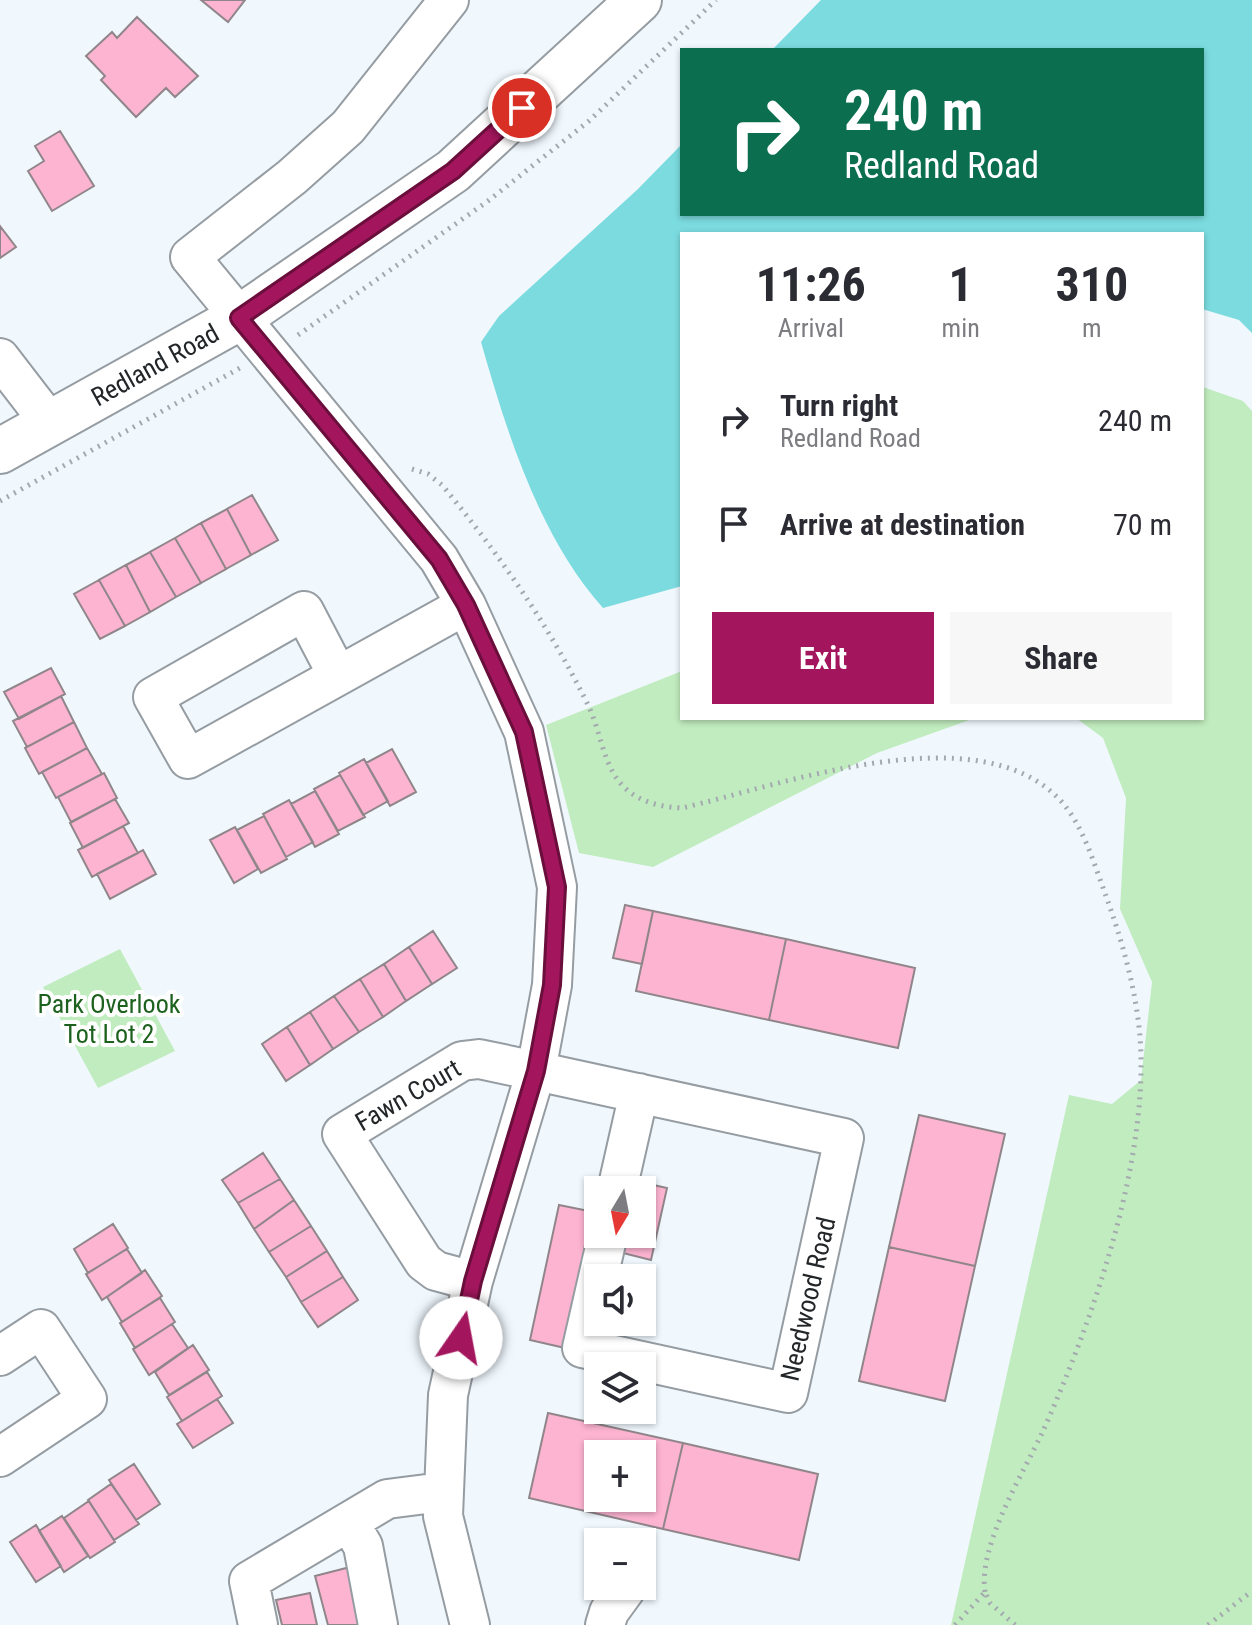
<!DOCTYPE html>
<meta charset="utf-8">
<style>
:root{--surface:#fff;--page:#f7f7f7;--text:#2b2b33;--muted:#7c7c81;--accent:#a3165d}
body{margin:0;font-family:"Roboto Condensed",sans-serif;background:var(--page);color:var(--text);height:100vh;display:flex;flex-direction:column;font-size:30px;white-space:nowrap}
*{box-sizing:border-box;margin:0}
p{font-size:26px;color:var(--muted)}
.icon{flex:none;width:44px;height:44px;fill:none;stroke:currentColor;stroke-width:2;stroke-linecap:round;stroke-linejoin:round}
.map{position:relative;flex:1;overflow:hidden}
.drawer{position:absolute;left:680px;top:232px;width:524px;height:488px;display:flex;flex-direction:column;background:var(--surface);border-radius:0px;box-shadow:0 2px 6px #0004}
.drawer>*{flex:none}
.banner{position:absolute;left:680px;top:48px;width:524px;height:168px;border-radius:0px;box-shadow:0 2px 6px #0004;background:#0b6e4f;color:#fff;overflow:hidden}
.needle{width:52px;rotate:190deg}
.buttons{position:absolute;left:584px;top:1176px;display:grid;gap:16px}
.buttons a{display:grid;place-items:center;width:72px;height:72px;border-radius:0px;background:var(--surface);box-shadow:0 2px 6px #0004;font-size:40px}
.pin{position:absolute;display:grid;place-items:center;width:68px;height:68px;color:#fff;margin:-34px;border:4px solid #fff;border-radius:50%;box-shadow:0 2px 8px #0007}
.me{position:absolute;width:88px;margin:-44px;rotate:12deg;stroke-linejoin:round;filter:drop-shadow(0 0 6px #0008)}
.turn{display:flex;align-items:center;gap:28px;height:168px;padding:0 32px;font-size:36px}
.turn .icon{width:104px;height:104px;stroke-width:2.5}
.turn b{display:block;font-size:56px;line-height:68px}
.eta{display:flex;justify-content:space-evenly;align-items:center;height:136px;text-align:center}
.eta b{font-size:48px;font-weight:700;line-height:56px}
.primary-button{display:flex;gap:16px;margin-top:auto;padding:16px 32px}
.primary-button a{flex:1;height:92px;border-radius:0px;background:var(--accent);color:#fff;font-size:32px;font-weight:700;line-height:92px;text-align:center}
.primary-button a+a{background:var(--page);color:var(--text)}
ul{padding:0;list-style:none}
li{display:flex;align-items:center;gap:24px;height:104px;padding:0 32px}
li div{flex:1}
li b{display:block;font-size:30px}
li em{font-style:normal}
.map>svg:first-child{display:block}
.green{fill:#c1ecbf}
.water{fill:#7bdbdf}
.building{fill:#fdb4d1;stroke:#90868a;stroke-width:2;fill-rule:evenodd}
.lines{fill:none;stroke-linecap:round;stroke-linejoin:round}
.minor-casing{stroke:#959ca2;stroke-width:42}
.major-casing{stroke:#959ca2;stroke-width:48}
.path{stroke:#a3a9ae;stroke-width:5;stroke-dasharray:2 6;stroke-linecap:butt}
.minor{stroke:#fff;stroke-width:38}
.major{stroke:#fff;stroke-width:44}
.route-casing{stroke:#6a0e3c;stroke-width:20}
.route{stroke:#a3165d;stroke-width:14}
.labels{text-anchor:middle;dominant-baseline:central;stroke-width:8;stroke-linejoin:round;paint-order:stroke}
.street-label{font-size:26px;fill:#232628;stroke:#fff}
.park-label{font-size:26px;fill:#1c611d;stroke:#fff}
</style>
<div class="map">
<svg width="1252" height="1625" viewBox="0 0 1252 1625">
<rect width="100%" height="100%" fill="#f0f8fe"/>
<path class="green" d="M 1203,387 L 1243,401 L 1252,411 L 1252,1625 L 951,1625 L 1069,1095 L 1112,1104 L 1141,1080 L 1152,982 L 1120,909 L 1126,798 L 1103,738 L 1076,718 L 1202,718 Z
M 682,671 L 682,718 L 975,718 L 877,753 L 653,867 L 579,853 L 546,725 Z
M 120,949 L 175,1051 L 98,1088 L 43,987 Z"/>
<path class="water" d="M 821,0 L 1252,0 L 1252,333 L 1239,320 L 1202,309 L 1202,234 L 682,234 L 682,586 L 603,608 C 539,536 507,433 481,342 L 499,316 L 638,189 L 682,144 L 682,214 L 1202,214 L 1202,50 L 772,50 Z"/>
<path class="building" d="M 201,0 L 245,0 L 228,22 Z
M 137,17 L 198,76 L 175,97 L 166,88 L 136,117 L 101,80 L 105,76 L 86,56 L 112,32 L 117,38 Z
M 60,131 L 94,186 L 52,211 L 28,171 L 44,161 L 35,146 Z
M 0,226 L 16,247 L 0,258 Z
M 252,495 L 278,540 L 251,555 L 227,509 Z
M 227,509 L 251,555 L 226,569 L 201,523 Z
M 201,523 L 226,569 L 201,583 L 175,538 Z
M 175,538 L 201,583 L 176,597 L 150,552 Z
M 150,552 L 176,597 L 150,612 L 126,565 Z
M 126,565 L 150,612 L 125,626 L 99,580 Z
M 99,580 L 125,626 L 100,639 L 74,594 Z
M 51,668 L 65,694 L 19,719 L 4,692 Z
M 61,696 L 74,722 L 27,747 L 13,721 Z
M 74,722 L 87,748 L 39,774 L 25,748 Z
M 87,748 L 102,774 L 56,798 L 42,772 Z
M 392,749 L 416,792 L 390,806 L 366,763 Z
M 364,759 L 388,801 L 363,815 L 339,773 Z
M 104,773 L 117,798 L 71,822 L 58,797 Z
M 340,775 L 365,817 L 338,831 L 314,789 Z
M 315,791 L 339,834 L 315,847 L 291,804 Z
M 115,799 L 129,823 L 83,848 L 70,823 Z
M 289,800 L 313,842 L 286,857 L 263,814 Z
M 264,816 L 287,859 L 261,873 L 237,830 Z
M 123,826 L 138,853 L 92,877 L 78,850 Z
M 235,827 L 258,869 L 234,883 L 210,840 Z
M 143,850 L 156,874 L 110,899 L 97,874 Z
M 625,905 L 653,911 L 642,964 L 613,958 Z
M 653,911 L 786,939 L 769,1020 L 636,991 Z
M 433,931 L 457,968 L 432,984 L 409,947 Z
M 786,939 L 915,968 L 898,1048 L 769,1020 Z
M 409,947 L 432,984 L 406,1001 L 384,964 Z
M 384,964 L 406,1001 L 383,1017 L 360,979 Z
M 360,979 L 383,1017 L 359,1032 L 334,996 Z
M 334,996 L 359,1032 L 333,1049 L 310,1012 Z
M 310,1012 L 333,1049 L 310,1065 L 287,1027 Z
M 287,1027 L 310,1065 L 286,1081 L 262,1044 Z
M 919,1115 L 1005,1134 L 975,1266 L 889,1247 Z
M 263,1153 L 280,1179 L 238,1203 L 222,1180 Z
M 280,1179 L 294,1200 L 254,1229 L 238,1203 Z
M 631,1180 L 667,1188 L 651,1260 L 615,1251 L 619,1234 L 642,1234 L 642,1190 L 628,1190 Z
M 294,1200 L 311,1226 L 269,1252 L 254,1229 Z
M 559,1205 L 594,1212 L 565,1348 L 530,1340 Z
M 113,1224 L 128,1248 L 88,1273 L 74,1249 Z
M 311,1226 L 327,1251 L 286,1277 L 269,1252 Z
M 889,1247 L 975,1266 L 945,1401 L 859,1381 Z
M 127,1249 L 142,1273 L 102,1300 L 86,1274 Z
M 327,1251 L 343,1277 L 301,1302 L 286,1277 Z
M 145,1270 L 162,1296 L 122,1322 L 107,1297 Z
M 343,1277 L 358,1300 L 318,1327 L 301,1302 Z
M 160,1298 L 175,1322 L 135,1348 L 120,1323 Z
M 172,1324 L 188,1348 L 149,1375 L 133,1349 Z
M 193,1345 L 209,1370 L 169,1395 L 155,1372 Z
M 207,1372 L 222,1396 L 182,1421 L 167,1397 Z
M 217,1399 L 233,1423 L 193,1448 L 177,1424 Z
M 548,1413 L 683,1443 L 663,1529 L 529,1498 ZM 598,1454 L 642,1454 L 642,1498 L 598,1498 Z
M 683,1443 L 818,1474 L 799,1560 L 663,1529 Z
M 134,1464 L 160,1504 L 136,1520 L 109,1480 Z
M 111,1484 L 139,1524 L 114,1540 L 88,1500 Z
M 89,1501 L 115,1542 L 90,1558 L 64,1518 Z
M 62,1516 L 88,1556 L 64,1572 L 39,1531 Z
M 36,1525 L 61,1566 L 36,1582 L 10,1542 Z
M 354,1566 L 369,1625 L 328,1625 L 315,1576 Z
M 310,1593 L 317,1625 L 282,1625 L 276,1600 Z"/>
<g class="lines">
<defs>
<path id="minor" d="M 449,0 L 348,127 L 292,177 L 190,257 L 439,559 L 466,605 L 524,732 L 557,887 L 552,985 L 536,1071 L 473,1281 L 448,1395 L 443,1516 L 470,1625
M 0,358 L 50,423
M 338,676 L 304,611 L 153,697 L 188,759 L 466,605
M 617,1190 L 639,1093
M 473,1281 L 436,1271 L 424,1262 L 342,1134 L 462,1061 L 479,1059 L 536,1071 L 844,1138 L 788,1393 L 582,1348 L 608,1234
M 0,1356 L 41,1329 L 87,1399 L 0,1457
M 349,1522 L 363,1546 L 378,1625
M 258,1625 L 249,1581 L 387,1499 L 442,1492
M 605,1625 L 609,1612 L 625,1590"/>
<path id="major" d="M 0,451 L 239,318 L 453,171 L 639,0"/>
</defs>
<use href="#minor" class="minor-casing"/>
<use href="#major" class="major-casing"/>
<path class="path" d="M 298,335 L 488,201 L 589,121 L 716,0
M 412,469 L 428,474 L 442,485 C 498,553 549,625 588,705 C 601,731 603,768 625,788 C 641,803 662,807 682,808 C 782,785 979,712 1061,801 C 1084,827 1094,864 1106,896 C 1121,938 1134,982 1139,1027 C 1153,1150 1093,1320 1043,1431 C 1023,1474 978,1545 985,1592
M 0,501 L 240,368
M 955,1625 L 985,1592 L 990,1603 L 1015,1625
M 1208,1625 L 1252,1591"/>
<use href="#minor" class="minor"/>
<use href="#major" class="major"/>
</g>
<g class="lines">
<defs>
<path id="route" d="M 461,1338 L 473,1281 L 536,1071 L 552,985 L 557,887 L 524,732 L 466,605 L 439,559 L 239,318 L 453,171 L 522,108"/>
</defs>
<use href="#route" class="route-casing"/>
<use href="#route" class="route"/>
</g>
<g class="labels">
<g class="street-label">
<text transform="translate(155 365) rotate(-29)">Redland Road</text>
<text transform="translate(408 1095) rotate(-30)">Fawn Court</text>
<text transform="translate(808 1299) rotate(-77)">Needwood Road</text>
</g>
<g class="park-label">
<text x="109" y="1004">Park Overlook<tspan x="109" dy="30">Tot Lot 2</tspan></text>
</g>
</g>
</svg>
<div class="buttons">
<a><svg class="needle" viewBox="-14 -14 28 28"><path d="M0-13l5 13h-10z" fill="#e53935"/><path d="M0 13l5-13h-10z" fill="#7c7c81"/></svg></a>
<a><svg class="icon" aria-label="sound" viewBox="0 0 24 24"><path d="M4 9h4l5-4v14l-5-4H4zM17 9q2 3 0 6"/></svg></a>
<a><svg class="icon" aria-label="layers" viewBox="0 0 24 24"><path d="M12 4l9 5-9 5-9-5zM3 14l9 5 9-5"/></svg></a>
<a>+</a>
<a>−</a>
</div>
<div class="pin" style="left:522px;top:108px;background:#d93025"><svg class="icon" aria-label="arrive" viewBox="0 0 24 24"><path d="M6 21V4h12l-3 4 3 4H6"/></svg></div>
<svg class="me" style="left:461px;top:1338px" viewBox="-20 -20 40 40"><circle r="19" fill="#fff"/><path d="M0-13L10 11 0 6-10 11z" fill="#a3165d"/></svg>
<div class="banner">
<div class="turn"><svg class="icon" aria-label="right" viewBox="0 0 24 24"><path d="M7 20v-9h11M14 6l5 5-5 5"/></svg><div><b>240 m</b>Redland Road</div></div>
</div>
<section class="drawer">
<div class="eta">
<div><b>11:26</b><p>Arrival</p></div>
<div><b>1</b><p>min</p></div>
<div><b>310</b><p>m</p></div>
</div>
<ul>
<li><svg class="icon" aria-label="right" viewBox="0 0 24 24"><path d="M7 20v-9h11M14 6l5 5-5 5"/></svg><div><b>Turn right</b><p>Redland Road</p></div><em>240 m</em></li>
<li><svg class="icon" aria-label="arrive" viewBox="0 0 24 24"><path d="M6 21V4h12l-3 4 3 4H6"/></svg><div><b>Arrive at destination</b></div><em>70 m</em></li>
</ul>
<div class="primary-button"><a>Exit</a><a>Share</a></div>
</section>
</div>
